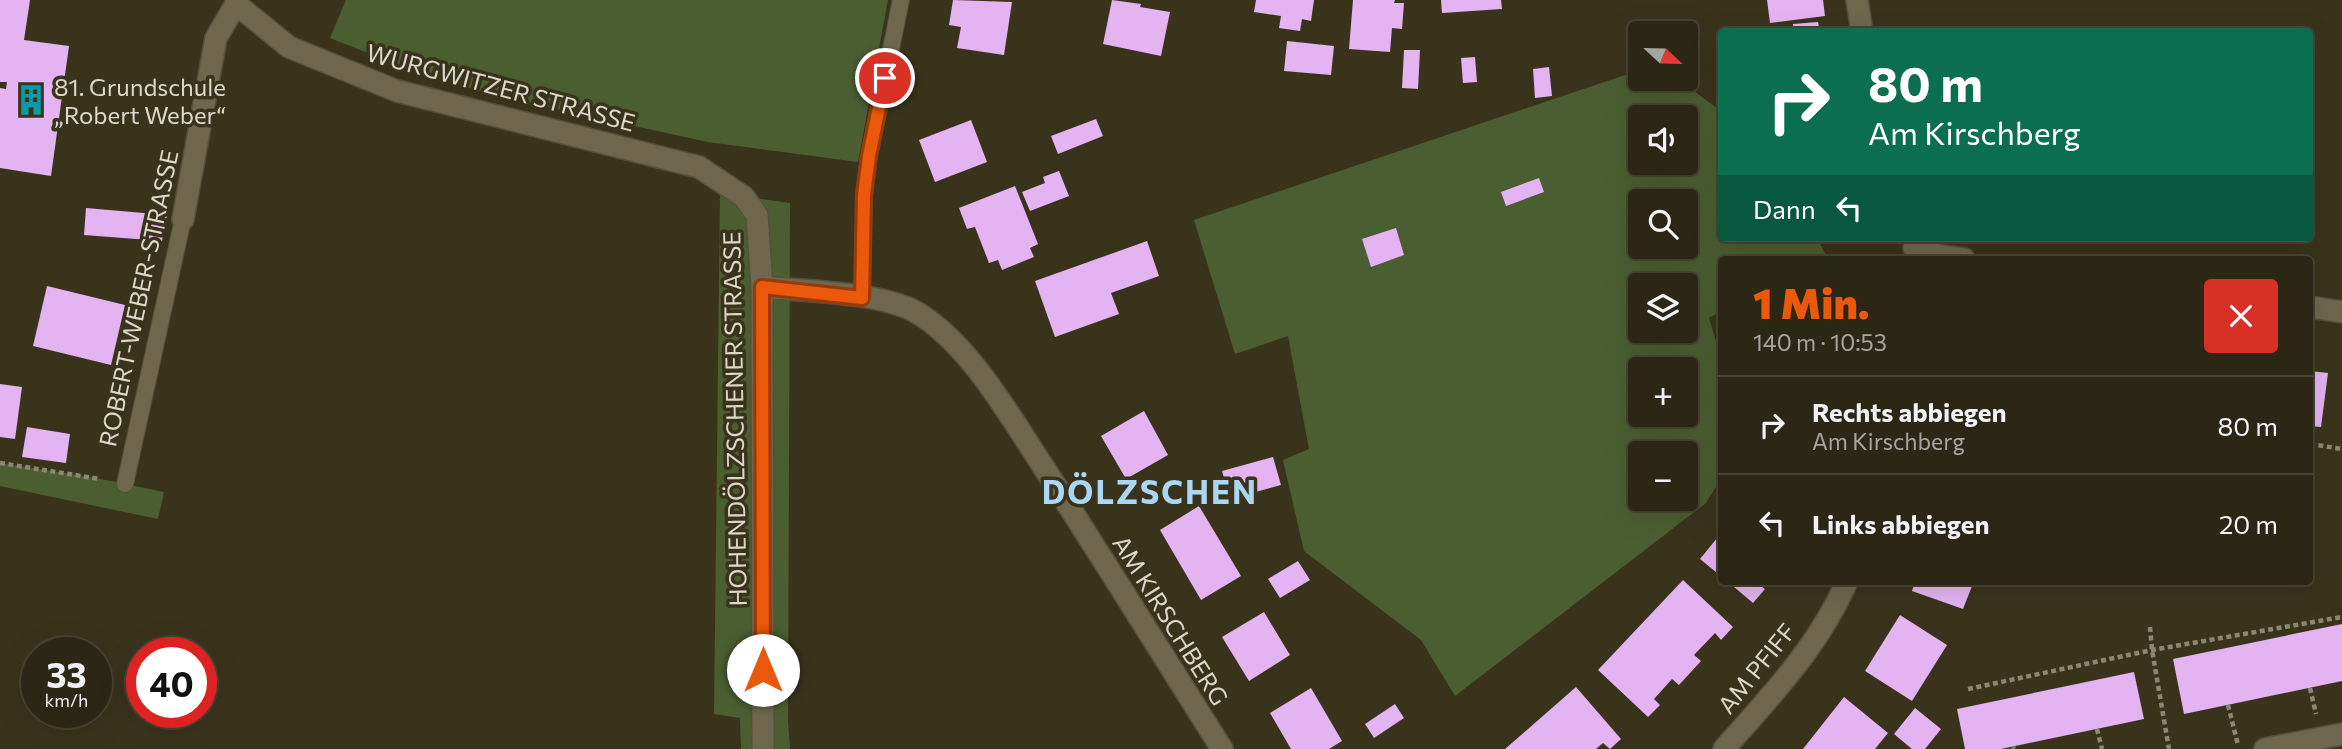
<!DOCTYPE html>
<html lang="de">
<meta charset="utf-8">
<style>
:root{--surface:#2c2615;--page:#383222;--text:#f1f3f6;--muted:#a6a5a0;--line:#484334;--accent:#ea580c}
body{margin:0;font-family:Commissioner,sans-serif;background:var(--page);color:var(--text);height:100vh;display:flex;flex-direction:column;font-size:26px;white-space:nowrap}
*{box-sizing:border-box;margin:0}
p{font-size:23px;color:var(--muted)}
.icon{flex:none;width:38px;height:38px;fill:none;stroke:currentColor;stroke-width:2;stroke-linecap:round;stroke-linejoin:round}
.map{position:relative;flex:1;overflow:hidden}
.drawer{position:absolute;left:1718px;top:256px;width:595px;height:329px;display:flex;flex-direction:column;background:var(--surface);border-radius:7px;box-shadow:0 7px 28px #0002,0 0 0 2px var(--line)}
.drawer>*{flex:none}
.hud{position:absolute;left:1718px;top:28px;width:595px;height:214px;border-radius:7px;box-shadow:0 7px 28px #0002,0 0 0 2px var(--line);background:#0b6e4f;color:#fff;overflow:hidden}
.needle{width:46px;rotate:112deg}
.fabs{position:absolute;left:1628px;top:21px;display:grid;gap:14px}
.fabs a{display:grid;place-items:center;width:70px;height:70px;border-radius:7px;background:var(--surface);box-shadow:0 7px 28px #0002,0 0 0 2px var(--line);font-size:35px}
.speed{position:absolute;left:21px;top:637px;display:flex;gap:14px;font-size:35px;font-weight:700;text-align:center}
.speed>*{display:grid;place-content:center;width:91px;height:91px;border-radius:50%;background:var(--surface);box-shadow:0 7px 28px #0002,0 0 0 2px var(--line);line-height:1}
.speed small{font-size:18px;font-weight:400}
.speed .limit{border:10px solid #d22;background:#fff;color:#111}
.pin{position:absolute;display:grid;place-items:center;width:60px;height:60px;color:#fff;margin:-30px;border:4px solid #fff;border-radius:50%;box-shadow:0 2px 7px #0007}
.me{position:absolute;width:77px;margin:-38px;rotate:0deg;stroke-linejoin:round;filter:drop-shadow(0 0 5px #0008)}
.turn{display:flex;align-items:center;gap:24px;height:147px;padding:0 35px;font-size:32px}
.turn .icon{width:91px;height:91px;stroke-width:2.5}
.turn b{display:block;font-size:49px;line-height:60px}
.then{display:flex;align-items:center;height:66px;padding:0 35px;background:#0003;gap:14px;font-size:26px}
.round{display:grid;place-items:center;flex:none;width:74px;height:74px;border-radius:7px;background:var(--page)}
.overview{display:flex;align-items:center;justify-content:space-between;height:119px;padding:0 35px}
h1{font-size:42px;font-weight:800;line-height:52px;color:var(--accent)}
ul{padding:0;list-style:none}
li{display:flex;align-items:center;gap:21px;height:98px;padding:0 35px;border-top:2px solid var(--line)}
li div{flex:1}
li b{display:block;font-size:26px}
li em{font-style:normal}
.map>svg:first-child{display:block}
.green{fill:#4b5e31;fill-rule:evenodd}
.building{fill:#e4b3f1}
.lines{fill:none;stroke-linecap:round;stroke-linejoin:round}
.lane-casing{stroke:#55503c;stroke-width:18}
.street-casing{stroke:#55503c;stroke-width:24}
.secondary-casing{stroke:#55503c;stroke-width:24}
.path{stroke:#8c8774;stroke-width:4.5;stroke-dasharray:5 3.5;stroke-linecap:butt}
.lane{stroke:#6e674e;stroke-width:16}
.street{stroke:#6e674e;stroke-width:21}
.secondary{stroke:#6e674e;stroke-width:21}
.route-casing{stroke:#983908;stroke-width:18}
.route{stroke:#ea580c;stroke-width:12}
.labels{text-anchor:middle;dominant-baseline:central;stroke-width:7;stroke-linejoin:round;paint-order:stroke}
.poi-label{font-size:24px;fill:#dcd9cb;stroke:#3a331c;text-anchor:start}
.street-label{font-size:24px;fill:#dcd9cb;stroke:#3a331c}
.district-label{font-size:32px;font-weight:bold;letter-spacing:2px;fill:#acd7f4;stroke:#3a331c}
</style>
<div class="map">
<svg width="2342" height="749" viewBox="0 0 2342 749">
<rect width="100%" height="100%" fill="#3a331c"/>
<path class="green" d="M 346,0 L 888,0 L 858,162 L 708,142 L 497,96 L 413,71 L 330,38 Z
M 1640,70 L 1640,79 L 1678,79 L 1722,112 L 1722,238 L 1817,238 L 1828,259 L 1722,259 L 1722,311 L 1709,318 L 1722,361 L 1722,477 L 1706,503 L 1455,696 L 1421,640 L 1304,551 L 1283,460 L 1309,449 L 1288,336 L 1235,354 L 1194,220 ZM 1640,117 L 1685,117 L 1685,163 L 1640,163 ZM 1640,201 L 1685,201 L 1685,247 L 1640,247 ZM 1640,285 L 1685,285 L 1685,331 L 1640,331 ZM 1640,369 L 1685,369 L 1685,415 L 1640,415 ZM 1640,453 L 1685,453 L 1685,499 L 1640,499 Z
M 720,193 L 790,203 L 788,721 L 790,749 L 741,749 L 740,718 L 714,714 Z
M 0,463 L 91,477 L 164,492 L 158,519 L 0,486 Z"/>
<path class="building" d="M 0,0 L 30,0 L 24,40 L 69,46 L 51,176 L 0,168 L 0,88 L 6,89 L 7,82 L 0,82 Z
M 953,0 L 1012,2 L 1004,55 L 957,48 L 961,27 L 949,25 Z
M 1112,0 L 1141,4 L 1140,7 L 1170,12 L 1161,56 L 1103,44 Z
M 1256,0 L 1314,0 L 1311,21 L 1302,19 L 1300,31 L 1279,28 L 1281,16 L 1254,12 Z
M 1353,0 L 1395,0 L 1394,3 L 1404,3 L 1402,29 L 1392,28 L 1390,52 L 1349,49 Z
M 1441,0 L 1501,0 L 1502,9 L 1442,13 Z
M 1767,0 L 1823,0 L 1825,16 L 1770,23 Z
M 1818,22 L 1820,32 L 1793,32 L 1793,24 Z
M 1287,41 L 1334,46 L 1331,75 L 1284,71 Z
M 1404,50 L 1420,50 L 1418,89 L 1402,88 Z
M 1475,57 L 1477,82 L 1463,83 L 1461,58 Z
M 1549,67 L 1552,96 L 1535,98 L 1533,69 Z
M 1096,119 L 1103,136 L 1058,154 L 1051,136 Z
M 971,120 L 987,162 L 935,182 L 919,140 Z
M 1059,171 L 1069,196 L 1030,211 L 1022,192 L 1045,183 L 1043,177 Z
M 1539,178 L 1544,192 L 1506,206 L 1501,192 Z
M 1015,186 L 1038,244 L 1030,248 L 1034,257 L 1002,270 L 998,260 L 989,263 L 975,227 L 967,229 L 959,208 Z
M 86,208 L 167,215 L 162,241 L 84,235 Z
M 1396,228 L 1404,255 L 1371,267 L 1362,239 Z
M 1147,241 L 1159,276 L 1111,293 L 1119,314 L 1055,337 L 1035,281 Z
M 47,286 L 125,305 L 111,365 L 33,346 Z
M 2310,371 L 2328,373 L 2321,427 L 2310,426 Z
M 0,384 L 22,387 L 15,439 L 0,437 Z
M 1144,411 L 1168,455 L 1126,479 L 1101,436 Z
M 27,427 L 70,434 L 66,463 L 22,457 Z
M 1273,457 L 1281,485 L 1230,499 L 1222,471 Z
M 1199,506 L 1241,576 L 1201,600 L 1160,530 Z
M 1722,532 L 1722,577 L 1700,559 Z
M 1298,561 L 1310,580 L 1280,598 L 1268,579 Z
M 1683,580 L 1733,627 L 1721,640 L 1715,633 L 1694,655 L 1701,661 L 1679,685 L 1672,679 L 1654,699 L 1660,705 L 1648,717 L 1598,670 Z
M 1727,581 L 1760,581 L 1758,584 L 1765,589 L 1753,603 Z
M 1915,581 L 1974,581 L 1963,609 L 1912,591 Z
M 1264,612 L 1290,655 L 1249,681 L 1222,637 Z
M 1900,615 L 1947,645 L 1912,701 L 1865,671 Z
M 2342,624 L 2342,681 L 2184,714 L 2173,659 Z
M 2134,672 L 2144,719 L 2001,749 L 1965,749 L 1957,709 Z
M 1576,687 L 1621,739 L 1610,749 L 1603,743 L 1596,749 L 1505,749 Z
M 1311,688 L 1342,741 L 1329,749 L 1291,749 L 1270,713 Z
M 1844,697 L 1888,733 L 1875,749 L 1803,749 Z
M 1395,704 L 1404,718 L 1374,738 L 1365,724 Z
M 1915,708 L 1941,729 L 1925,749 L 1912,749 L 1894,734 Z"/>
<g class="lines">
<defs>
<path id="lane" d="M 862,297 L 864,195 L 869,156 L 901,0
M 125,484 L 183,219"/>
<path id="street" d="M 1857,0 L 1862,32
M 183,219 L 216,38 L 236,4
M 1914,248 L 1942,256 L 1964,259
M 762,287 C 805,291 876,292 914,311 C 969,341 1014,423 1048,474 C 1107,565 1164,657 1222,749
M 2310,307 L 2342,312
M 1724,749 C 1770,697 1819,646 1847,581
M 2265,749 L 2342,734"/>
<path id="secondary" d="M 236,0 L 236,4 L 289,47 L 397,91 L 699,167 L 744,197 L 757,215 L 762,287 L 763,749"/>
</defs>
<use href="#lane" class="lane-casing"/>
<use href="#street" class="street-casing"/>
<use href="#secondary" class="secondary-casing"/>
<path class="path" d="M 2310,444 L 2342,449
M 0,463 L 100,479
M 2150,627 L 2152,650 L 2169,749
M 2310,688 L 2316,714
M 1968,689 L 2152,650 L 2342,617
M 2228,705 L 2238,745
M 2097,729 L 2102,749
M 2013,747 L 2014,749"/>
<use href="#lane" class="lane"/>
<use href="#street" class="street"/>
<use href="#secondary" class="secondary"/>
</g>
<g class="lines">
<defs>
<path id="route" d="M 763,670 L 762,287 L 862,298 L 864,195 L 869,156 L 885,78"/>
</defs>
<use href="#route" class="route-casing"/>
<use href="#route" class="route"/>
</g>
<defs>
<symbol id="building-bare" viewBox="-9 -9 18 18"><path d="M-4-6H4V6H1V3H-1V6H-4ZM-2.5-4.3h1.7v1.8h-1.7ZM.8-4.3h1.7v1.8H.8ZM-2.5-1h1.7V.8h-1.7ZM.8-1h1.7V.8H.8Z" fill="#0f9aa8" stroke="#3a331c" stroke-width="2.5" paint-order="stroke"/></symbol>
</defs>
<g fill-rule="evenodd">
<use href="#building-bare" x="9" y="78" width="44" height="44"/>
</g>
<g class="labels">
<g class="poi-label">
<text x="54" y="86">81. Grundschule<tspan x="54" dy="28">„Robert Weber“</tspan></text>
</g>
<g class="street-label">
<text transform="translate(501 87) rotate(15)">WURGWITZER STRASSE</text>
<text transform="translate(138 298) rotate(-78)">ROBERT-WEBER-STRASSE</text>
<text transform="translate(734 419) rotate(-91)">HOHENDÖLZSCHENER STRASSE</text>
<text transform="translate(1171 620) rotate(58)">AM KIRSCHBERG</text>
<text transform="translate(1756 668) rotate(-51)">AM PFIFF</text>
</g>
<g class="district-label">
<text x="1150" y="491">DÖLZSCHEN</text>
</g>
</g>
</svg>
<div class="fabs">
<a><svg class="needle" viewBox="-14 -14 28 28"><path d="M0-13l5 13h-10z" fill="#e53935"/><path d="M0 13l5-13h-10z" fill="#a6a5a0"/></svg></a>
<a><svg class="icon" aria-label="sound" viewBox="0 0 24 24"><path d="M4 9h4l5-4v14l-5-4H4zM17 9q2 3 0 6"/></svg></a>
<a><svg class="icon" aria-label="search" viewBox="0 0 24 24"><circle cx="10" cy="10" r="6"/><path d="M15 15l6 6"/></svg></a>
<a><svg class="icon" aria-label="layers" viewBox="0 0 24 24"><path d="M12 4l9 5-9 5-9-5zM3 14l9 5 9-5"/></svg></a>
<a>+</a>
<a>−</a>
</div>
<div class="speed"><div>33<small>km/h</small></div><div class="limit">40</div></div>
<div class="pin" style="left:885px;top:78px;background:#d93025"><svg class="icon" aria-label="arrive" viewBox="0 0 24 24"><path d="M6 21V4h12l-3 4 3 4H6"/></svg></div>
<svg class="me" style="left:763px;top:670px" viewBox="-20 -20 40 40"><circle r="19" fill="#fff"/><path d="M0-13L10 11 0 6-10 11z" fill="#ea580c"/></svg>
<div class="hud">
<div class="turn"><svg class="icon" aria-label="right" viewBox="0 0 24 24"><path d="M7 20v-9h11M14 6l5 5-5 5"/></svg><div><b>80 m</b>Am Kirschberg</div></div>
<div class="then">Dann<svg class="icon" aria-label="left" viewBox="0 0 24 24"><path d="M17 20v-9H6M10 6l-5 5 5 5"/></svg></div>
</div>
<section class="drawer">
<div class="overview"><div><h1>1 Min.</h1><p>140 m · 10:53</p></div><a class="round" style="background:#d93025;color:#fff"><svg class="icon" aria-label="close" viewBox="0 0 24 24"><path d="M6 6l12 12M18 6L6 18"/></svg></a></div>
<ul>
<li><svg class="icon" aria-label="right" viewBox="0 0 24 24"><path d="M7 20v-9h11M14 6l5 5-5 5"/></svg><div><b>Rechts abbiegen</b><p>Am Kirschberg</p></div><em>80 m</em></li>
<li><svg class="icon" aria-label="left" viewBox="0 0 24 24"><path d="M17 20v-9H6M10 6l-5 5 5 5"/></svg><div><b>Links abbiegen</b></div><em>20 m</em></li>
</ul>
</section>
</div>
